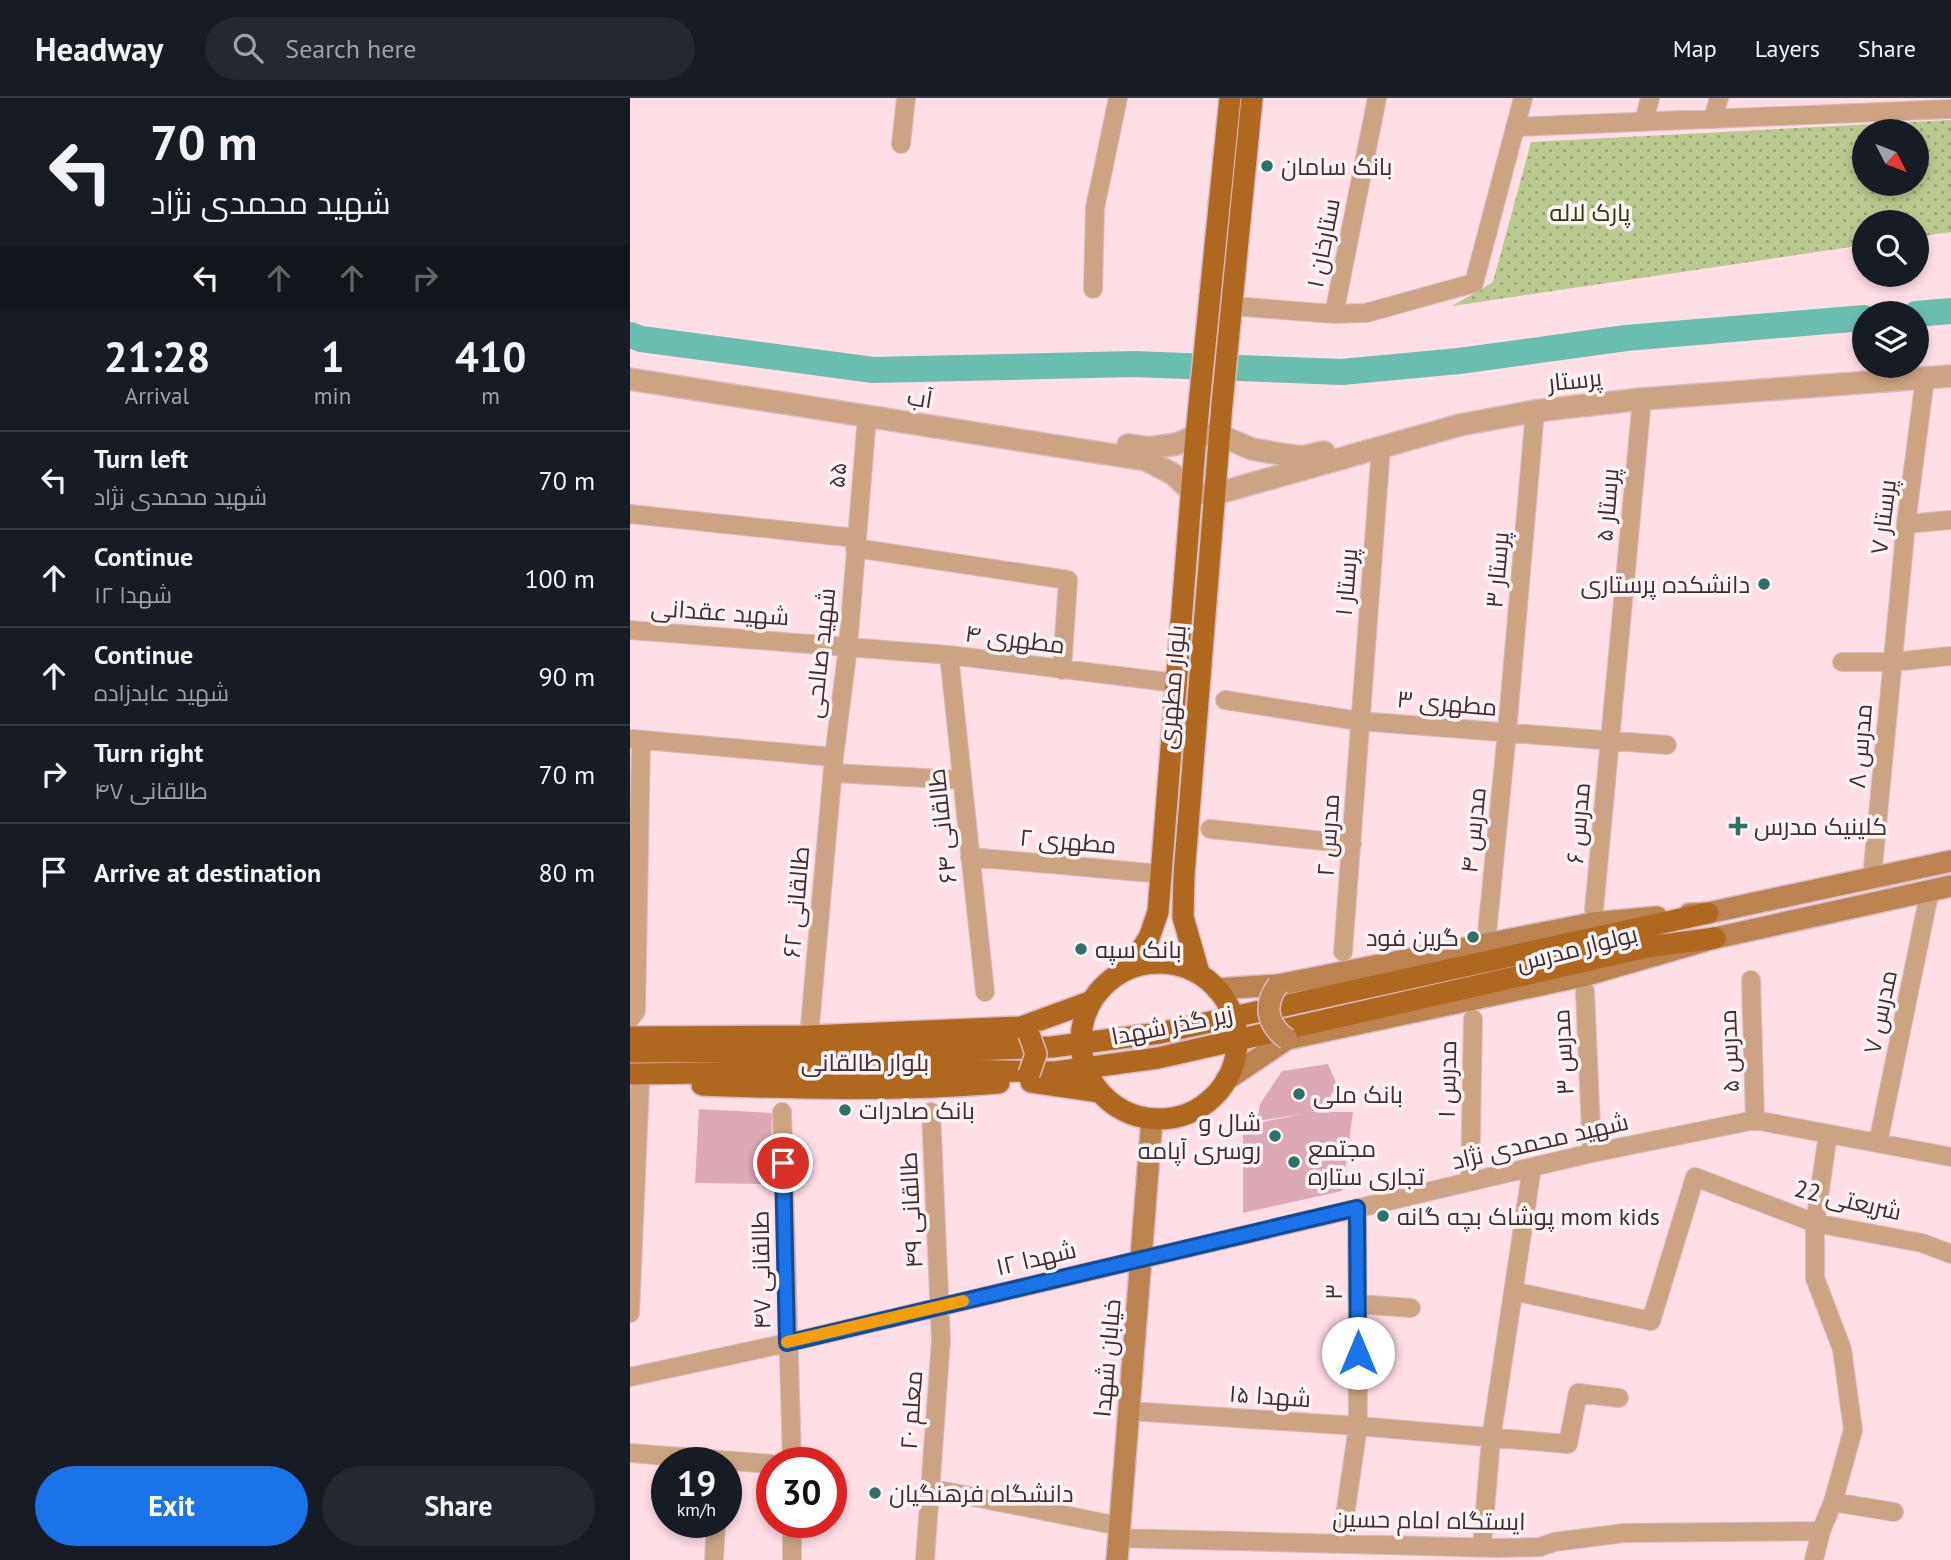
<!DOCTYPE html>
<meta charset="utf-8">
<style>
:root{--surface:#171b24;--page:#242831;--text:#f1f3f6;--muted:#9ea1a6;--line:#363941;--accent:#1a73e8}
body{margin:0;font-family:"PT Sans",Cairo,sans-serif;background:var(--page);color:var(--text);height:100vh;display:flex;flex-direction:column;font-size:26px;white-space:nowrap}
*{box-sizing:border-box;margin:0}
p{font-size:23px;color:var(--muted)}
.icon{flex:none;width:38px;height:38px;fill:none;stroke:currentColor;stroke-width:2;stroke-linecap:round;stroke-linejoin:round}
.map{position:relative;flex:1;overflow:hidden}
.drawer{display:flex;flex-direction:column;background:var(--surface);width:630px}
.drawer>*{flex:none}
.hud{background:#171b24;color:var(--text);overflow:hidden}
.needle{width:46px;rotate:132deg}
.fabs{position:absolute;left:1222px;top:21px;display:grid;gap:14px}
.fabs a{display:grid;place-items:center;width:77px;height:77px;border-radius:50%;background:var(--surface);box-shadow:0 4px 10px #0003;font-size:35px}
.speed{position:absolute;left:21px;top:1349px;display:flex;gap:14px;font-size:35px;font-weight:700;text-align:center}
.speed>*{display:grid;place-content:center;width:91px;height:91px;border-radius:50%;background:var(--surface);box-shadow:0 4px 10px #0003;line-height:1}
.speed small{font-size:18px;font-weight:400}
.speed .limit{border:10px solid #d22;background:#fff;color:#111}
.pin{position:absolute;display:grid;place-items:center;width:60px;height:60px;color:#fff;margin:-30px;border:4px solid #fff;border-radius:50%;box-shadow:0 2px 7px #0007}
.me{position:absolute;width:77px;margin:-38px;rotate:0deg;stroke-linejoin:round;filter:drop-shadow(0 0 5px #0008)}
.turn{display:flex;align-items:center;gap:24px;height:147px;padding:0 35px;font-size:32px}
.turn .icon{width:91px;height:91px;stroke-width:2.5}
.turn b{display:block;font-size:49px;line-height:60px}
.lanes{display:flex;align-items:center;height:66px;padding:0 35px;background:#0003;justify-content:center;gap:35px;direction:ltr}
.lanes .off{opacity:.35}
.eta{display:flex;justify-content:space-evenly;align-items:center;height:119px;text-align:center}
.eta b{font-size:42px;font-weight:700;line-height:49px}
.button{display:flex;gap:14px;margin-top:auto;padding:14px 35px}
.button a{flex:1;height:80px;border-radius:42px;background:var(--accent);color:#fff;font-size:28px;font-weight:700;line-height:80px;text-align:center}
.button a+a{background:var(--page);color:var(--text)}
ul{padding:0;list-style:none}
li{display:flex;align-items:center;gap:21px;height:98px;padding:0 35px;border-top:2px solid var(--line)}
li div{flex:1}
li b{display:block;font-size:26px}
li em{font-style:normal}
header{display:flex;align-items:center;gap:42px;box-sizing:border-box;height:98px;padding:0 35px;background:var(--surface);border-bottom:2px solid var(--line)}
header strong{font-size:33px}
nav{display:flex;gap:38px;margin-inline-start:auto;font-size:24px}
.search{width:490px;height:63px;background:var(--page);display:flex;align-items:center;gap:18px;box-sizing:border-box;padding:0 24px;border-radius:38px;color:var(--muted);font-size:26px}
main{display:flex;flex:1;min-height:0}
.map>svg:first-child{display:block}
.park{fill:url(#park-dots);fill-rule:evenodd}
.lines{fill:none;stroke-linecap:round;stroke-linejoin:round}
.river{stroke:#6abeaf;stroke-width:26}
.building{fill:#dda9b7}
.minor-casing{stroke:#d9bac2;stroke-width:20}
.tertiary-casing{stroke:#d9bac2;stroke-width:24}
.secondary-casing{stroke:#d9bac2;stroke-width:24}
.primary-casing{stroke:#d9bac2;stroke-width:24}
.minor{stroke:#cca484;stroke-width:18}
.tertiary{stroke:#cca484;stroke-width:21}
.secondary{stroke:#bc824f;stroke-width:21}
.primary{stroke:#b06820;stroke-width:21}
.secondary-bridge-casing{stroke:#d9bac2;stroke-width:24;stroke-linecap:butt}
.primary-bridge-casing{stroke:#d9bac2;stroke-width:24;stroke-linecap:butt}
.secondary-bridge{stroke:#bc824f;stroke-width:21}
.primary-bridge{stroke:#b06820;stroke-width:21}
.route-casing{stroke:#114b97;stroke-width:18}
.route{stroke:#1a73e8;stroke-width:12}
.slow{stroke:#f59e0b;stroke-width:12}
.poi-dot{fill:#2d7267;stroke:#fdf2f4;stroke-width:2.5}
.labels{text-anchor:middle;dominant-baseline:central;stroke-width:7;stroke-linejoin:round;paint-order:stroke}
.poi-label{font-size:24px;fill:#412c32;stroke:#fdf2f4;text-anchor:start}
.park-label{font-size:24px;fill:#2c3606;stroke:#fdf2f4}
.street-label{font-size:24px;fill:#412c32;stroke:#fdf2f4}
</style>
<header>
<strong>Headway</strong>
<div class="search"><svg class="icon" aria-label="search" viewBox="0 0 24 24"><circle cx="10" cy="10" r="6"/><path d="M15 15l6 6"/></svg>Search here</div>
<nav><a>Map</a><a>Layers</a><a>Share</a></nav>
</header>
<main>
<section class="drawer">
<div class="hud">
<div class="turn"><svg class="icon" aria-label="left" viewBox="0 0 24 24"><path d="M17 20v-9H6M10 6l-5 5 5 5"/></svg><div><b>70 m</b>شهید محمدی نژاد</div></div>
<div class="lanes"><svg class="icon" aria-label="left" viewBox="0 0 24 24"><path d="M17 20v-9H6M10 6l-5 5 5 5"/></svg><svg class="icon off" aria-label="ahead" viewBox="0 0 24 24"><path d="M12 20V5M6 11l6-6 6 6"/></svg><svg class="icon off" aria-label="ahead" viewBox="0 0 24 24"><path d="M12 20V5M6 11l6-6 6 6"/></svg><svg class="icon off" aria-label="right" viewBox="0 0 24 24"><path d="M7 20v-9h11M14 6l5 5-5 5"/></svg></div>
</div>
<div class="eta">
<div><b>21:28</b><p>Arrival</p></div>
<div><b>1</b><p>min</p></div>
<div><b>410</b><p>m</p></div>
</div>
<ul>
<li><svg class="icon" aria-label="left" viewBox="0 0 24 24"><path d="M17 20v-9H6M10 6l-5 5 5 5"/></svg><div><b>Turn left</b><p>شهید محمدی نژاد</p></div><em>70 m</em></li>
<li><svg class="icon" aria-label="ahead" viewBox="0 0 24 24"><path d="M12 20V5M6 11l6-6 6 6"/></svg><div><b>Continue</b><p>۱۲ شهدا</p></div><em>100 m</em></li>
<li><svg class="icon" aria-label="ahead" viewBox="0 0 24 24"><path d="M12 20V5M6 11l6-6 6 6"/></svg><div><b>Continue</b><p>شهید عابدزاده</p></div><em>90 m</em></li>
<li><svg class="icon" aria-label="right" viewBox="0 0 24 24"><path d="M7 20v-9h11M14 6l5 5-5 5"/></svg><div><b>Turn right</b><p>طالقانی ۴۷</p></div><em>70 m</em></li>
<li><svg class="icon" aria-label="arrive" viewBox="0 0 24 24"><path d="M6 21V4h12l-3 4 3 4H6"/></svg><div><b>Arrive at destination</b></div><em>80 m</em></li>
</ul>
<div class="button"><a>Exit</a><a>Share</a></div>
</section>
<div class="map">
<svg width="1321" height="1462" viewBox="0 0 1321 1462">
<defs>
<pattern id="park-dots" width="8" height="8" patternUnits="userSpaceOnUse" patternTransform="scale(1.75)"><rect width="8" height="8" fill="#b9c98f"/><path d="M2 2h.1M6 6h.1" fill="none" stroke="#98a375" stroke-width="1.8" stroke-linecap="round"/></pattern>
</defs>
<rect width="100%" height="100%" fill="#ffdee6"/>
<path class="park" d="M 1321,22 L 1321,134 L 1286,139 L 1286,124 L 1234,124 L 1234,147 L 822,208 L 863,184 L 901,44 ZM 1234,33 L 1286,33 L 1286,86 L 1234,86 Z"/>
<g class="lines">
<path class="river" d="M 1286,216 L 1321,213
M 0,237 L 11,241 L 243,272 L 503,266 L 712,274 L 829,263 L 996,240 L 1234,220"/>
</g>
<path class="building" d="M 698,966 L 707,987 L 692,1012 L 679,1014 L 723,1014 L 712,1093 L 613,1115 L 613,1028 L 672,1016 L 627,1023 L 630,1006 L 652,973 Z
M 69,1011 L 142,1015 L 140,1086 L 65,1085 Z"/>
<g class="lines">
<defs>
<path id="minor" d="M 1083,21 L 1089,0
M 1014,24 L 1020,0
M 885,29 L 1321,11
M 271,46 L 276,0
M 463,191 L 465,110 L 488,0
M 602,208 L 704,216 L 736,215 L 844,185 L 893,0
M 704,216 L 747,0
M 0,416 L 226,440
M 1276,426 L 1321,422
M 225,450 L 438,482 L 432,572
M 0,532 L 319,557 L 546,585
M 319,557 L 355,894
M 1212,564 L 1263,564 L 1321,558
M 595,602 L 729,623 L 1037,647
M 2,641 L 204,659
M 203,675 L 332,682
M 580,731 L 722,746
M 340,759 L 532,776
M 1242,779 L 1276,426 L 1295,280
M 964,812 L 1012,301
M 857,835 L 877,634 L 905,313
M 713,854 L 751,350
M 1121,882 L 1125,1022
M 955,893 L 962,1055
M 0,921 L 6,913 L 11,642
M 179,938 L 204,659 L 218,549 L 237,319
M 152,1014 L 162,1365
M 1248,1045 L 1300,792
M 840,1084 L 843,921
M 883,1193 L 1021,1223 L 1065,1079 L 1185,1125 L 1292,1145 L 1321,1156
M 728,1206 L 781,1210
M 0,1215 L 10,985
M 0,1279 L 157,1245 L 962,1055 L 1125,1022 L 1321,1059
M 499,1313 L 728,1328 L 938,1346 L 948,1295 L 989,1300
M 0,1355 L 142,1366
M 299,1390 L 489,1428
M 1203,1404 L 1264,1414
M 162,1424 L 162,1462
M 488,1440 L 868,1450 L 910,1449 L 924,1444 L 994,1435 L 1191,1433
M 711,1445 L 728,1328 L 727,1110
M 852,1448 L 861,1341 L 902,1069
M 84,1462 L 86,1425
M 295,1462 L 311,1242 L 301,1014
M 1184,1462 L 1191,1433 L 1203,1404 L 1223,1332 L 1212,1251 L 1185,1180 L 1185,1125 L 1198,1036"/>
<path id="tertiary" d="M 0,281 L 516,362 L 543,376 L 563,395 L 585,396 L 830,327 L 905,313 L 1012,301 L 1321,278
M 498,347 L 519,350 L 547,346 L 566,337 L 589,337 L 622,351 L 656,357 L 673,359 L 694,354"/>
<path id="secondary" d="M 1059,816 L 1078,815 L 1321,763
M 587,891 L 648,887 L 963,825 L 1027,819
M 596,982 L 657,941 L 957,877 L 1085,840 L 1321,788
M 487,1462 L 522,1021"/>
<path id="primary" d="M451 943a78 78 0 1 1 156 0a78 78 0 1 1-156 0Z
M 498,871 L 519,840 L 528,814 L 566,337 L 600,0
M 569,875 L 553,819 L 554,777 L 592,306 L 622,0
M 0,939 L 179,938 L 391,929 L 462,903
M 0,954 L 317,953 L 422,949 L 530,935 L 1078,815
M 0,976 L 317,972 L 425,974 L 528,960 L 1017,849 L 1085,840
M 401,984 L 470,994
M 72,987 C 171,991 270,993 369,985"/>
</defs>
<use href="#minor" class="minor-casing"/>
<use href="#tertiary" class="tertiary-casing"/>
<use href="#secondary" class="secondary-casing"/>
<use href="#primary" class="primary-casing"/>
<use href="#minor" class="minor"/>
<use href="#tertiary" class="tertiary"/>
<use href="#secondary" class="secondary"/>
<use href="#primary" class="primary"/>
<defs>
<path id="secondary-bridge" d="M 648,887 C 633,907 637,927 657,941"/>
<path id="primary-bridge" d="M 399,936 L 406,956 L 399,976"/>
</defs>
<use href="#secondary-bridge" class="secondary-bridge-casing"/>
<use href="#primary-bridge" class="primary-bridge-casing"/>
<use href="#secondary-bridge" class="secondary-bridge"/>
<use href="#primary-bridge" class="primary-bridge"/>
</g>
<g class="lines">
<defs>
<path id="route" d="M 153,1065 L 157,1245 L 727,1110 L 728,1255"/>
</defs>
<use href="#route" class="route-casing"/>
<use href="#route" class="route"/>
<path class="slow" d="M 157,1244 L 333,1203"/>
</g>
<g class="poi-dot">
<circle cx="637" cy="68" r="7"/>
<circle cx="1134" cy="486" r="7"/>
<path d="M1104.5 717.5h7v7h7v7h-7v7h-7v-7h-7v-7h7z"/>
<circle cx="843" cy="839" r="7"/>
<circle cx="451" cy="851" r="7"/>
<circle cx="669" cy="996" r="7"/>
<circle cx="215" cy="1012" r="7"/>
<circle cx="645" cy="1038" r="7"/>
<circle cx="664" cy="1064" r="7"/>
<circle cx="753" cy="1118" r="7"/>
<circle cx="245" cy="1395" r="7"/>
</g>
<g class="labels">
<g class="poi-label">
<text x="651" y="68">بانک سامان</text>
<text x="1120" y="486" text-anchor="end">دانشکده پرستاری</text>
<text x="1124" y="728">کلینیک مدرس</text>
<text x="829" y="839" text-anchor="end">گرین فود</text>
<text x="465" y="851">بانک سپه</text>
<text x="683" y="996">بانک ملی</text>
<text x="229" y="1012">بانک صادرات</text>
<text x="631" y="1024" text-anchor="end">شال و<tspan x="631" dy="28">روسری آپامه</tspan></text>
<text x="678" y="1050">مجتمع<tspan x="678" dy="28">تجاری ستاره</tspan></text>
<text x="767" y="1118">پوشاک بچه گانه mom kids</text>
<text x="259" y="1395">دانشگاه فرهنگیان</text>
</g>
<g class="park-label">
<text x="960" y="114">پارک لاله</text>
</g>
<g class="street-label">
<text transform="translate(693 145) rotate(-79)">ستارخان ۱</text>
<text transform="translate(945 282) rotate(-6)">پرستار</text>
<text transform="translate(290 300) rotate(9)">آب</text>
<text transform="translate(207 377) rotate(-85)">۵۵</text>
<text transform="translate(977 407) rotate(-85)">پرستار ۵</text>
<text transform="translate(1253 419) rotate(-83)">پرستار ۷</text>
<text transform="translate(867 472) rotate(-85)">پرستار ۳</text>
<text transform="translate(716 484) rotate(-85)">پرستار ۱</text>
<text transform="translate(90 514) rotate(4)">شهید عقدانی</text>
<text transform="translate(385 541) rotate(7)">مطهری ۴</text>
<text transform="translate(190 555) rotate(-84)">شهید صالحی</text>
<text transform="translate(542 589) rotate(-85)">بلوار مطهری</text>
<text transform="translate(817 605) rotate(5)">مطهری ۳</text>
<text transform="translate(1230 648) rotate(-85)">مدرس ۸</text>
<text transform="translate(948 725) rotate(-85)">مدرس ۶</text>
<text transform="translate(312 728) rotate(-96)">طالقانی ۶۴</text>
<text transform="translate(843 732) rotate(-84)">مدرس ۴</text>
<text transform="translate(698 737) rotate(-86)">مدرس ۲</text>
<text transform="translate(438 743) rotate(5)">مطهری ۲</text>
<text transform="translate(166 804) rotate(-85)">طالقانی ۶۲</text>
<text transform="translate(947 850) rotate(-14)">بولوار مدرس</text>
<text transform="translate(1250 914) rotate(-78)">مدرس ۷</text>
<text transform="translate(542 927) rotate(-11)">زیر گذر شهدا</text>
<text transform="translate(1099 953) rotate(-92)">مدرس ۵</text>
<text transform="translate(933 954) rotate(-93)">مدرس ۳</text>
<text x="235" y="964">بلوار طالقانی</text>
<text transform="translate(817 981) rotate(-89)">مدرس ۱</text>
<text transform="translate(910 1043) rotate(-13)">شهید محمدی نژاد</text>
<text transform="translate(1218 1102) rotate(13)">شریعتی 22</text>
<text transform="translate(281 1112) rotate(-93)">طالقانی ۴۹</text>
<text transform="translate(406 1160) rotate(-13)">۱۲ شهدا</text>
<text transform="translate(131 1172) rotate(-91)">طالقانی ۴۷</text>
<text transform="translate(703 1194) rotate(-90)">۳</text>
<text transform="translate(477 1260) rotate(-85)">خیابان شهدا</text>
<text transform="translate(640 1298) rotate(4)">شهدا ۱۵</text>
<text transform="translate(281 1312) rotate(-86)">معلم ۲۰</text>
<text transform="translate(799 1422) rotate(1)">ایستگاه امام حسین</text>
</g>
</g>
</svg>
<div class="fabs">
<a><svg class="needle" viewBox="-14 -14 28 28"><path d="M0-13l5 13h-10z" fill="#e53935"/><path d="M0 13l5-13h-10z" fill="#9ea1a6"/></svg></a>
<a><svg class="icon" aria-label="search" viewBox="0 0 24 24"><circle cx="10" cy="10" r="6"/><path d="M15 15l6 6"/></svg></a>
<a><svg class="icon" aria-label="layers" viewBox="0 0 24 24"><path d="M12 4l9 5-9 5-9-5zM3 14l9 5 9-5"/></svg></a>
</div>
<div class="speed"><div>19<small>km/h</small></div><div class="limit">30</div></div>
<div class="pin" style="left:153px;top:1065px;background:#d93025"><svg class="icon" aria-label="arrive" viewBox="0 0 24 24"><path d="M6 21V4h12l-3 4 3 4H6"/></svg></div>
<svg class="me" style="left:728px;top:1255px" viewBox="-20 -20 40 40"><circle r="19" fill="#fff"/><path d="M0-13L10 11 0 6-10 11z" fill="#1a73e8"/></svg>
</div>
</main>
